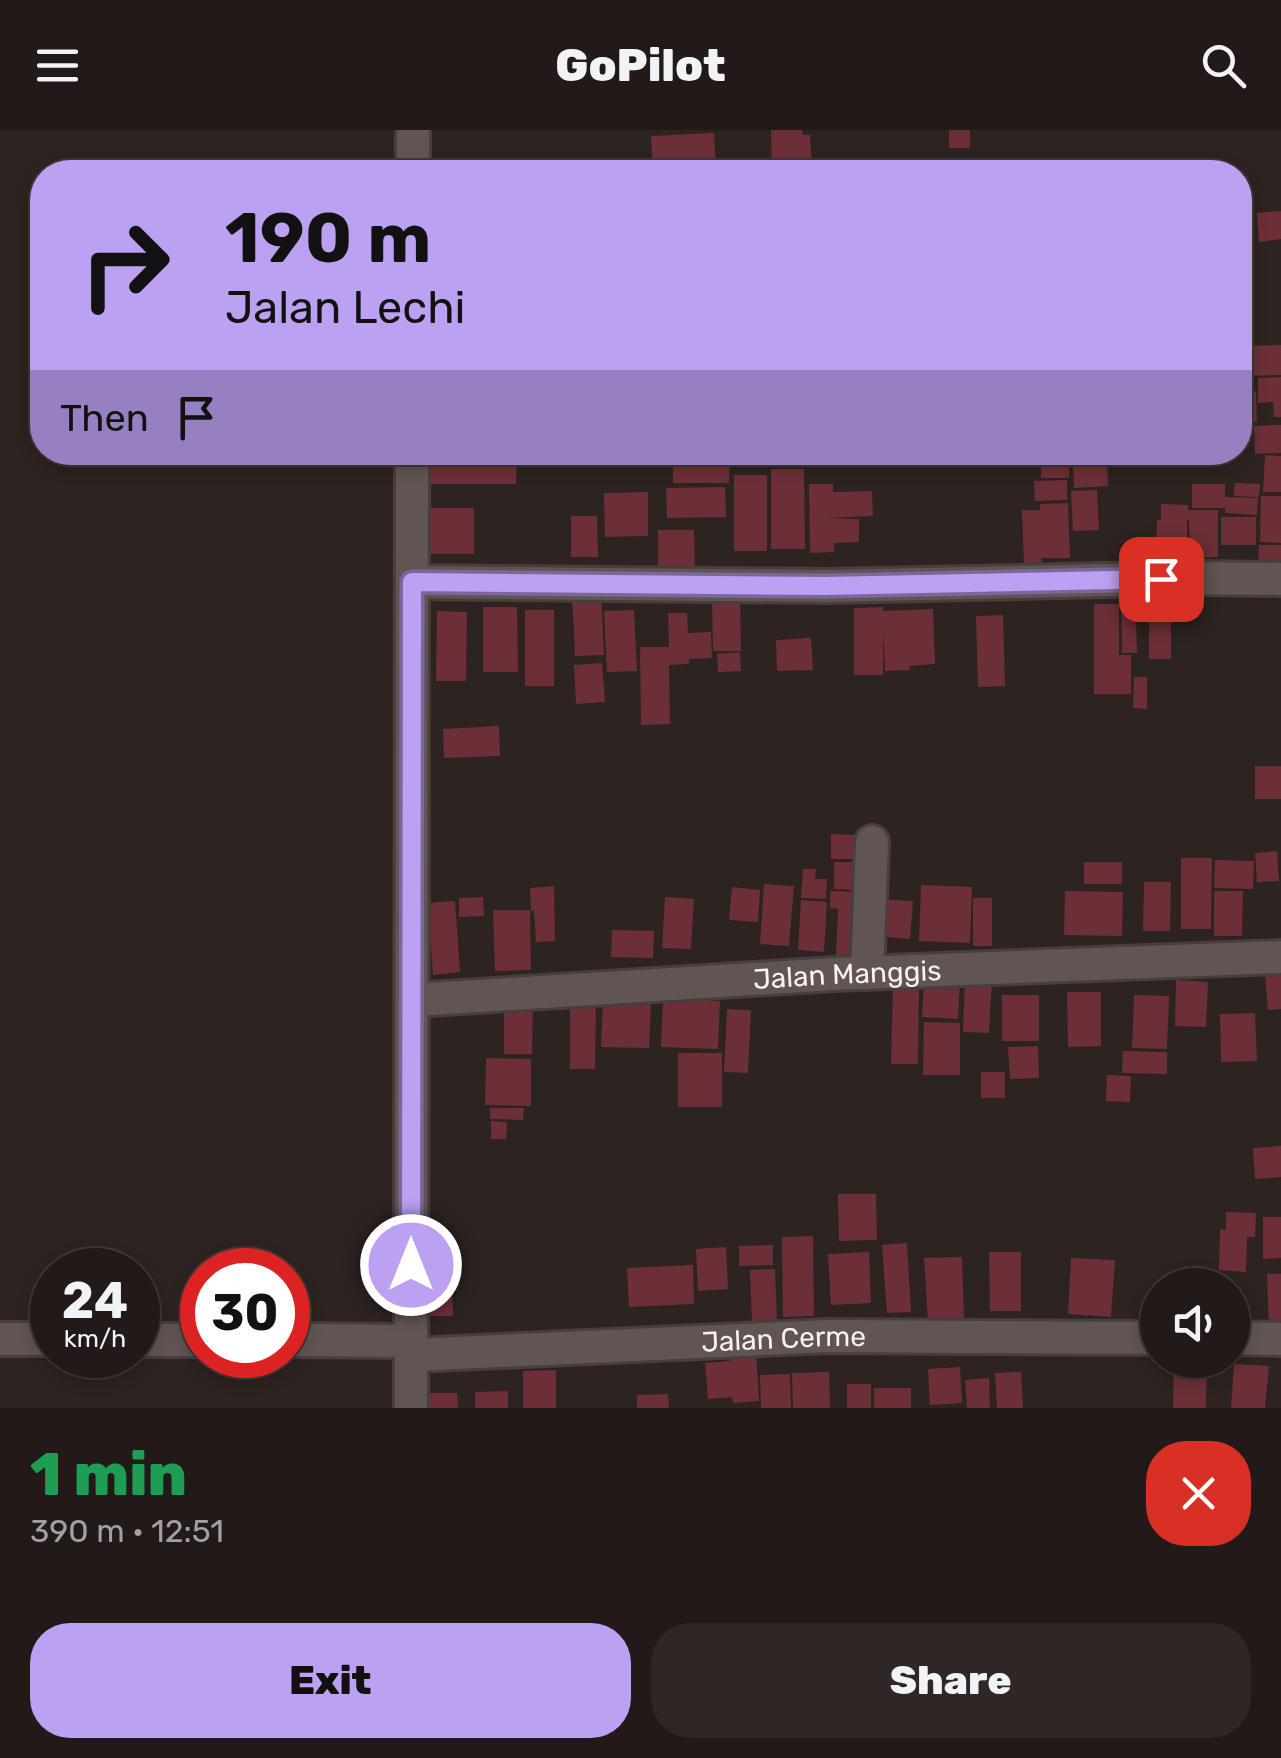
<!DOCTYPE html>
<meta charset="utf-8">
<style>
:root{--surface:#221a19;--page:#2e2726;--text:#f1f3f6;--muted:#a2a1a2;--line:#3f3838;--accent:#bca0f2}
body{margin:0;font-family:Rubik,sans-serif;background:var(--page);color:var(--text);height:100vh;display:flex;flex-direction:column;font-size:38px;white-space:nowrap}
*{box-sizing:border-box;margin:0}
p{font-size:32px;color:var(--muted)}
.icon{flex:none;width:55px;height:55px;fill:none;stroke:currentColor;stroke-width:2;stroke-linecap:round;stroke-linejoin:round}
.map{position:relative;height:1278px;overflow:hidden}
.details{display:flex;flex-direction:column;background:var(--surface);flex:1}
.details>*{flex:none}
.hud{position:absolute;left:30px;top:30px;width:1222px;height:305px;border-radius:40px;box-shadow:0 5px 15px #0003,0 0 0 2px var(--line);background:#bca0f2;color:#111;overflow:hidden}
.tools{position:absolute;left:1140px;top:1138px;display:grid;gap:20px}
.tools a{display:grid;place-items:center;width:110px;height:110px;border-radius:50%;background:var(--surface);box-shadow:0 5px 15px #0003,0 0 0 2px var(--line);font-size:50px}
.speed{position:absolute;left:30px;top:1118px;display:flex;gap:20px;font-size:50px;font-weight:700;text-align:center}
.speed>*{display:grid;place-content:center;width:130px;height:130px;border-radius:50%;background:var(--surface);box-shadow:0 5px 15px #0003,0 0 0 2px var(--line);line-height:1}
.speed small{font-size:25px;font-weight:400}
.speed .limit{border:15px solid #d22;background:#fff;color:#111}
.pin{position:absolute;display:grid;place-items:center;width:85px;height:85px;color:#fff;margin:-42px;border-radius:20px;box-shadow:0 5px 15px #0006}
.me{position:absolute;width:110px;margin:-55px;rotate:0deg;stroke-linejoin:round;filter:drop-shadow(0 0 8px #0008)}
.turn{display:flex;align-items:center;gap:35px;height:210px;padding:0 30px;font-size:45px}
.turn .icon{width:130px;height:130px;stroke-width:2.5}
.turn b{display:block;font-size:70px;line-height:85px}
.then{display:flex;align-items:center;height:95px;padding:0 30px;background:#0003;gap:20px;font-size:38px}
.round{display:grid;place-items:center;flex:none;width:105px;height:105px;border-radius:40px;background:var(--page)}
.headline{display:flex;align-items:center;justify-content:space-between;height:170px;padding:0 30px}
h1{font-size:60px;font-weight:800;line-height:75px;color:#1e9e55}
.button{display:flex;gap:20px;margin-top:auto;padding:20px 30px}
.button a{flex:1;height:115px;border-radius:40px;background:var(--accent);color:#111;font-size:40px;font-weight:800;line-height:115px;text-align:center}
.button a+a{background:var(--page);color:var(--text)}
header{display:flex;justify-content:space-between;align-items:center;height:130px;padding:0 30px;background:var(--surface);font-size:45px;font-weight:800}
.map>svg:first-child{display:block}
.building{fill:#6c2f37}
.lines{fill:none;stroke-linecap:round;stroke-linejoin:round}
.minor-casing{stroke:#473f3d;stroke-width:38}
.minor{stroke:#615553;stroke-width:32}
.route-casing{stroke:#7a689d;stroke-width:25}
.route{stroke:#bca0f2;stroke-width:18}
.labels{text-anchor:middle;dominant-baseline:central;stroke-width:10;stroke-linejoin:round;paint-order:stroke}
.street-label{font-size:28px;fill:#f9f2f0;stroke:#2d2321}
</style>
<header><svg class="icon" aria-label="menu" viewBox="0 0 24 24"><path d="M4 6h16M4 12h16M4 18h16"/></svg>GoPilot<svg class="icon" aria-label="search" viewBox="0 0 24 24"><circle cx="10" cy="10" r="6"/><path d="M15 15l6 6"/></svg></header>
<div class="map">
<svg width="1281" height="1278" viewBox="0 0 1281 1278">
<rect width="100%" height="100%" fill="#2d2321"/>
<path class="building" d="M 771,0 L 802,0 L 803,5 L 810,5 L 812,36 L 772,38 Z
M 949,0 L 970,0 L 970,18 L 949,18 Z
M 714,3 L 716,40 L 653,42 L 651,6 Z
M 861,29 L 862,42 L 827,42 L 826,31 Z
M 1281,81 L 1281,109 L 1259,112 L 1257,83 Z
M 1281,215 L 1281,245 L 1240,246 L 1240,216 Z
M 1281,247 L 1281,287 L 1274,287 L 1273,272 L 1258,273 L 1258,248 Z
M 1256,261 L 1257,292 L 1240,292 L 1240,262 Z
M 1273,295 L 1281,295 L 1281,323 L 1255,324 L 1254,296 Z
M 428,322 L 517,322 L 516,354 L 428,354 Z
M 673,322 L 730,322 L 729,353 L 673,353 Z
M 1041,322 L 1069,322 L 1069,348 L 1041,348 Z
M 1082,322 L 1129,322 L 1129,328 L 1082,330 Z
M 1265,325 L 1281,326 L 1281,362 L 1263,362 Z
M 1107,331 L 1108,356 L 1074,358 L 1073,332 Z
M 771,339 L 804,339 L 805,419 L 771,419 Z
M 734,345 L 767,345 L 767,421 L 734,421 Z
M 1067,350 L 1067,370 L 1035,371 L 1034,351 Z
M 1235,353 L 1260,354 L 1259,367 L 1234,366 Z
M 809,354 L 833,354 L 833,362 L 872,361 L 873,386 L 826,388 L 859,389 L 859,412 L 834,413 L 834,422 L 810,423 Z
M 1192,354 L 1225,354 L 1225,367 L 1258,368 L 1257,385 L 1225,383 L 1225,378 L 1192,378 Z
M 725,357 L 726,387 L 667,388 L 666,358 Z
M 1097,360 L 1099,400 L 1073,401 L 1071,361 Z
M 648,362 L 648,406 L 605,407 L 604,363 Z
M 1261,366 L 1281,366 L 1281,413 L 1260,412 Z
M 1068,373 L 1070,428 L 1041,428 L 1042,433 L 1024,434 L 1022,380 L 1040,380 L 1040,374 Z
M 1161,374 L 1188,375 L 1188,380 L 1218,380 L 1218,427 L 1190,428 L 1189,390 L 1187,390 L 1187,430 L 1156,429 L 1157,390 L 1161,390 Z
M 418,378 L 474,378 L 474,424 L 418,424 Z
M 571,386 L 597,386 L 598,427 L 571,427 Z
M 1221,387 L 1256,387 L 1256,415 L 1221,415 Z
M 658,400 L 694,400 L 695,446 L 658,446 Z
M 1259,415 L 1281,415 L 1281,443 L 1258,443 Z
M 601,460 L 604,525 L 575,526 L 572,462 Z
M 1121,461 L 1135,461 L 1137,523 L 1122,523 Z
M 740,468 L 741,521 L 713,521 L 712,469 Z
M 1094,474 L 1119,474 L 1119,525 L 1131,525 L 1131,564 L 1094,564 Z
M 483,477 L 517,477 L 518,542 L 483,542 Z
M 883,477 L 883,481 L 933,479 L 935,534 L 909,536 L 910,540 L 885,541 L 883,500 L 883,545 L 854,545 L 854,478 Z
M 525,480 L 554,480 L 554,556 L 525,556 Z
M 634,480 L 637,541 L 607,542 L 604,481 Z
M 437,481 L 467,482 L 466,551 L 436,551 Z
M 668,483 L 687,483 L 688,503 L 711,502 L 712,528 L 689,529 L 689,534 L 669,535 L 670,594 L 641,595 L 640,517 L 669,517 Z
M 1003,485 L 1005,556 L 978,557 L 976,486 Z
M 1149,485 L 1171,485 L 1171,529 L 1149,529 Z
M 811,508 L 813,540 L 777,541 L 776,510 Z
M 740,522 L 741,541 L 718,542 L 717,524 Z
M 602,533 L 605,572 L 576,574 L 574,535 Z
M 1134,547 L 1147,547 L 1147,579 L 1133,578 Z
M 499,596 L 500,626 L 444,628 L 443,599 Z
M 1255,636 L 1281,636 L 1281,669 L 1255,669 Z
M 831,704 L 859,705 L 859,729 L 831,729 Z
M 1277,721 L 1279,751 L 1257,752 L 1255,723 Z
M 1181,728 L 1212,728 L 1211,799 L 1181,799 Z
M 1215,730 L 1254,731 L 1253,759 L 1214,758 Z
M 834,732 L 860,732 L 860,760 L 834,759 Z
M 1084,732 L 1122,732 L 1122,754 L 1084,754 Z
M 803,739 L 816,739 L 815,749 L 827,749 L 826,769 L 801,768 Z
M 1144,752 L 1171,752 L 1170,801 L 1143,801 Z
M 764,754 L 794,756 L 789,816 L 760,814 Z
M 921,755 L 972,757 L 970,813 L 919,811 Z
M 554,756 L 555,811 L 536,812 L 534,781 L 531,781 L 530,758 Z
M 732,757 L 760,760 L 758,792 L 729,790 Z
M 830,761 L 868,762 L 867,779 L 850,779 L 863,781 L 861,826 L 836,825 L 838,779 L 830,778 Z
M 1065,761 L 1123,762 L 1122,806 L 1064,805 Z
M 1214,761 L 1243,761 L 1242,806 L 1214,806 Z
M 483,767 L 484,786 L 459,787 L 459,768 Z
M 665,767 L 694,769 L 691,819 L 662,818 Z
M 973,768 L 992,768 L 992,816 L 973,816 Z
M 877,769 L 913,771 L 910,809 L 875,806 Z
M 801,770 L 827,772 L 824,822 L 798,820 Z
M 455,771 L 460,842 L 433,845 L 428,773 Z
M 493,780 L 530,780 L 531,840 L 495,841 Z
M 612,800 L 654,801 L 653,828 L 611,827 Z
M 1281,845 L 1281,879 L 1268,880 L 1265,846 Z
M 924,849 L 960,852 L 958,889 L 922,887 Z
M 965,849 L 992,850 L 989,903 L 963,902 Z
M 1176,850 L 1208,852 L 1206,897 L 1175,896 Z
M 893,853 L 919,854 L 918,934 L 891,934 Z
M 1067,862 L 1101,862 L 1101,916 L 1068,917 Z
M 1002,865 L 1039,865 L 1039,911 L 1002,911 Z
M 1134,865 L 1169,866 L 1167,919 L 1132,918 Z
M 570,867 L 596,867 L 595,939 L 570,939 Z
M 603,869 L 651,871 L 649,918 L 601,917 Z
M 663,869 L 720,871 L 718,919 L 661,917 Z
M 504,872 L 533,873 L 532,924 L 504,924 Z
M 727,879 L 751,880 L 748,943 L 724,942 Z
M 1255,883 L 1257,931 L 1221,932 L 1220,884 Z
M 924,892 L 960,893 L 960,945 L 923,945 Z
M 1038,916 L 1039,948 L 1010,949 L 1008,917 Z
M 1123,921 L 1167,922 L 1167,944 L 1122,943 Z
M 678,923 L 722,923 L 722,977 L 678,977 Z
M 486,928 L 531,929 L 531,976 L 485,975 Z
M 981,942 L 1005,942 L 1005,968 L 981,968 Z
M 1107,945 L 1131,946 L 1130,972 L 1106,971 Z
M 490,978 L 524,978 L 523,990 L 490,989 Z
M 491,991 L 507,992 L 506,1009 L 491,1009 Z
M 1281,1016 L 1281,1047 L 1255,1049 L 1253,1018 Z
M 838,1064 L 876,1064 L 877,1110 L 839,1111 Z
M 1226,1082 L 1256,1083 L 1255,1107 L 1247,1107 L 1246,1142 L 1219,1140 L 1220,1099 L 1226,1100 Z
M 1263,1087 L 1281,1087 L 1281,1128 L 1263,1129 Z
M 813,1106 L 814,1186 L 783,1187 L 782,1107 Z
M 907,1113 L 911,1182 L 887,1183 L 882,1115 Z
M 773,1115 L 773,1135 L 739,1136 L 739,1116 Z
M 726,1117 L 728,1159 L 698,1161 L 696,1119 Z
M 869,1122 L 871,1173 L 831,1175 L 828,1124 Z
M 989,1122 L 1021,1122 L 1021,1181 L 990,1181 Z
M 962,1127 L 964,1189 L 928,1190 L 924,1128 Z
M 1071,1128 L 1115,1130 L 1111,1187 L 1068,1184 Z
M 693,1135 L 694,1174 L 629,1177 L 627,1138 Z
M 775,1139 L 777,1190 L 752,1191 L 750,1140 Z
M 452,1143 L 453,1186 L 428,1186 L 427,1144 Z
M 1267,1144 L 1281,1144 L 1281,1195 L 1269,1196 Z
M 756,1221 L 759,1271 L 733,1273 L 732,1267 L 708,1269 L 705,1233 L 730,1231 L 730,1223 Z
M 1174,1234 L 1207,1234 L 1206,1278 L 1173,1278 Z
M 1234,1234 L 1269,1236 L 1265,1278 L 1231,1278 Z
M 960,1237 L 962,1273 L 930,1275 L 928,1239 Z
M 556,1240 L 556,1278 L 523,1278 L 523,1241 Z
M 829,1242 L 830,1278 L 793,1278 L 792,1243 Z
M 1021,1242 L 1023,1278 L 997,1278 L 995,1243 Z
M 790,1244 L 791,1278 L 761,1278 L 760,1245 Z
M 989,1248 L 990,1278 L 967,1278 L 965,1250 Z
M 847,1254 L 871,1254 L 871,1278 L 847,1278 Z
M 874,1258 L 911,1258 L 911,1278 L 874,1278 Z
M 508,1261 L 508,1278 L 475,1278 L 475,1262 Z
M 420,1263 L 457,1263 L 458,1278 L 420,1278 Z
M 668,1264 L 669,1278 L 637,1278 L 637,1265 Z"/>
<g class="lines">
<defs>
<g id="minor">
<path d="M 413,42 L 413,0"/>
<path d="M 412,452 L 827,456 L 1199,448 L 1281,449"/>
<path d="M 867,843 L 872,712"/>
<path id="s1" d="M 413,870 L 834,844 L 1281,827"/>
<path d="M 1232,1208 L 1281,1209"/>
<path d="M 0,1209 L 52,1209"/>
<path d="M 138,1210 L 202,1210"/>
<path d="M 288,1210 L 410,1211"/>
<path id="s2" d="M 412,1225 L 828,1206 L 1158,1208"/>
<path d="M 411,1278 L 412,322"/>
</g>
</defs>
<use href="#minor" class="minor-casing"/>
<use href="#minor" class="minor"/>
</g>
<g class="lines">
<defs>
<path id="route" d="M 411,1135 L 412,452 L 826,456 L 1161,449"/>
</defs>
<use href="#route" class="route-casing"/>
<use href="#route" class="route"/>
</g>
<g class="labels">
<g class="street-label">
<text stroke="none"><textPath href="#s1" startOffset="435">Jalan Manggis</textPath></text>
<text stroke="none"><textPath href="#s2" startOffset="372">Jalan Cerme</textPath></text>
</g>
</g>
</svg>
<div class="tools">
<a><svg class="icon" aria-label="sound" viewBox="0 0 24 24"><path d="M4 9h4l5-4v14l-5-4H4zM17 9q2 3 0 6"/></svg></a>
</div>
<div class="speed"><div>24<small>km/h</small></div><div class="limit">30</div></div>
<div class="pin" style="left:1161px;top:449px;background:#d93025"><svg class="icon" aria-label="arrive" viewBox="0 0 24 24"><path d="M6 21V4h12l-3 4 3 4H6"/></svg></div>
<svg class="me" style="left:411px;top:1135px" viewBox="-20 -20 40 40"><circle r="17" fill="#bca0f2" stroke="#fff" stroke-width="3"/><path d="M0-11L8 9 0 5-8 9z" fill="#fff"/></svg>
<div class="hud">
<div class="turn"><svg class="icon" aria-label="right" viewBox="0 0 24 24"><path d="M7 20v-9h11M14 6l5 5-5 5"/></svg><div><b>190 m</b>Jalan Lechi</div></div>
<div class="then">Then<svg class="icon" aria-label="arrive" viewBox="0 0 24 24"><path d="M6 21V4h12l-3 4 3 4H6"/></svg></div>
</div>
</div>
<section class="details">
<div class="headline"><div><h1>1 min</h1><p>390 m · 12:51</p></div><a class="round" style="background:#d93025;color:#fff"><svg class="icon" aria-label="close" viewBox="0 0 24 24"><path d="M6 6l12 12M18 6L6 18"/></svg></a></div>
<div class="button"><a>Exit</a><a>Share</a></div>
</section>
